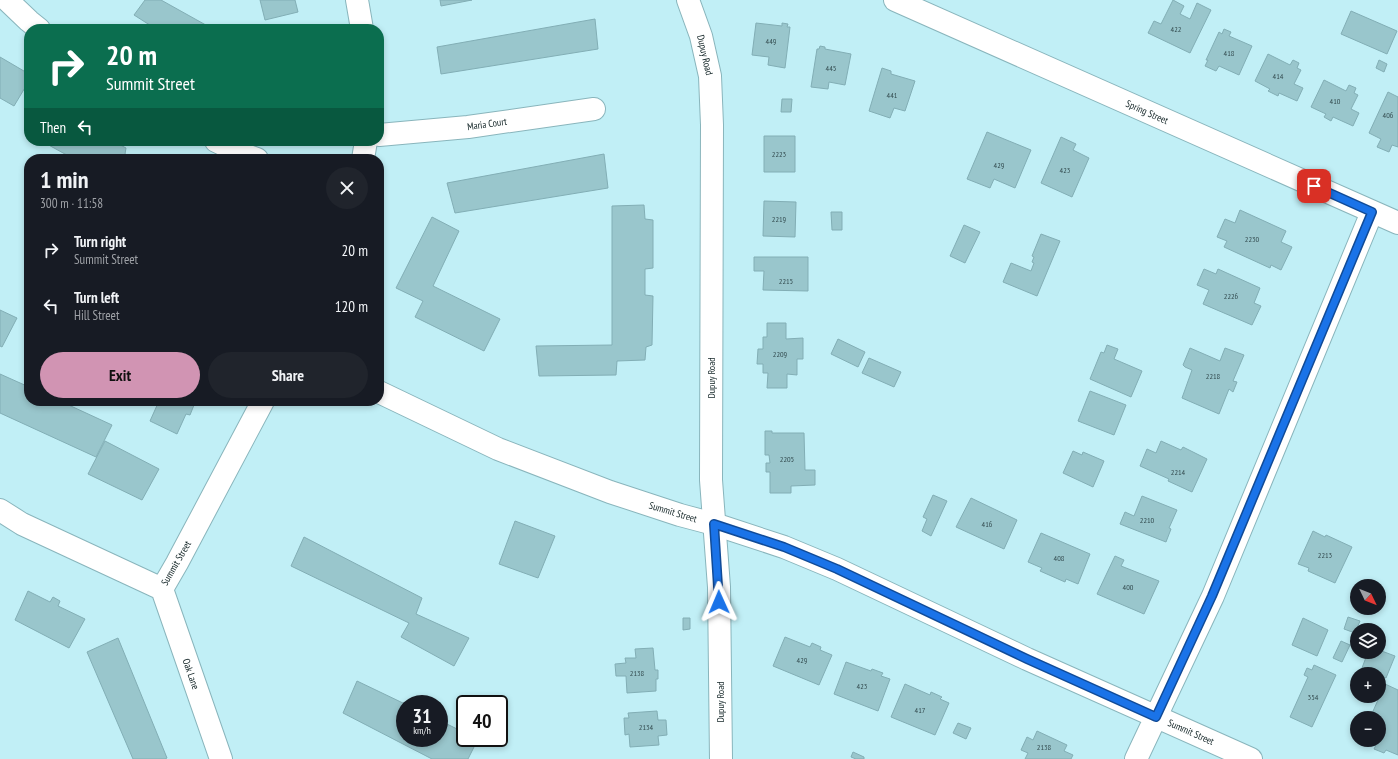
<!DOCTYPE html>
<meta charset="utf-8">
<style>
:root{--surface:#171b24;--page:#20242c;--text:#f1f3f6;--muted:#9ea1a6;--accent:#d194b3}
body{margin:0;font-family:"PT Sans Narrow",sans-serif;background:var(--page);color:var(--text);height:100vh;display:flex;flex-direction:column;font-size:15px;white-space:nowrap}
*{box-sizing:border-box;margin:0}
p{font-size:13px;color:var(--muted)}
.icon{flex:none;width:22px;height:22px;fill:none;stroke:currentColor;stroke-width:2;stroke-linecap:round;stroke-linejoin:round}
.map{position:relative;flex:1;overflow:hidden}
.side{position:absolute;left:24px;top:154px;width:360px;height:252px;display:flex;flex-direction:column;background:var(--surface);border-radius:16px;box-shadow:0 2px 6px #0003}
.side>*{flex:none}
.guide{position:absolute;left:24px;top:24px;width:360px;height:122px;border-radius:16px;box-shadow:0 2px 6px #0003;background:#0b6e4f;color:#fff;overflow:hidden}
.needle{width:26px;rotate:133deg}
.buttons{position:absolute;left:1350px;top:579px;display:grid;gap:8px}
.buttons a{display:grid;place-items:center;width:36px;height:36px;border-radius:50%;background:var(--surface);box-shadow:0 2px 6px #0003;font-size:20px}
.speed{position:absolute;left:396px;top:695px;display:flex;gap:8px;font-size:20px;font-weight:700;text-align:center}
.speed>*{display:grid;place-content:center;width:52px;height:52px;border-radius:50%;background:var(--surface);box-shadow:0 2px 6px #0003;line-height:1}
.speed small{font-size:10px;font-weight:400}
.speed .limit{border:2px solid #111;border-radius:6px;background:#fff;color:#111}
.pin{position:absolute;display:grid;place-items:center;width:34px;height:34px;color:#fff;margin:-17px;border-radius:8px;box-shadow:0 2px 6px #0006}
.me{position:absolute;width:44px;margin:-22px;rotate:359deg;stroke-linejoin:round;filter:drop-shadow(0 0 3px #0008)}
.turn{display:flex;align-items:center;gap:14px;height:84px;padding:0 16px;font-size:18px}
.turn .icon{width:52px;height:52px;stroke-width:2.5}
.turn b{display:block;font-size:28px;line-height:34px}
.then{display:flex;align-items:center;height:38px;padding:0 16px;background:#0003;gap:8px;font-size:15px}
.round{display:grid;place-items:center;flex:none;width:42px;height:42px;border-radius:21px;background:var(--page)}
.head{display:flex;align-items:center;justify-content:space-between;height:68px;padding:0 16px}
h1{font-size:24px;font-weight:700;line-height:30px}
.primary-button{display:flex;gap:8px;margin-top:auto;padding:8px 16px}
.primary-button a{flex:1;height:46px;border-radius:24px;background:var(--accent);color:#111;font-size:16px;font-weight:700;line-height:46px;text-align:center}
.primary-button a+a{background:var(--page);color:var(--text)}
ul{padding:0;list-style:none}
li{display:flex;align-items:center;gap:12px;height:56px;padding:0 16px}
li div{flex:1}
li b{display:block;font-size:15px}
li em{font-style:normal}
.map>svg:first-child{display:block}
.building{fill:#99c6cc;stroke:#82aeb5}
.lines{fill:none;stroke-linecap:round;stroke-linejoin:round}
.minor-casing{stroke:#89b5bc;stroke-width:24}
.tertiary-casing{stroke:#89b5bc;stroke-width:24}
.minor{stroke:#fff;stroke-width:22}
.tertiary{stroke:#fff;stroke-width:22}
.route-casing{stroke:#114b97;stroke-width:10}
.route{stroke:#1a73e8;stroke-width:7}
.labels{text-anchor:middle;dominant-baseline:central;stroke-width:3;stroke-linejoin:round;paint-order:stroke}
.number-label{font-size:8px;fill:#344c50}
.street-label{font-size:10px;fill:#122426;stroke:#fff}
</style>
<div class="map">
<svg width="1398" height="759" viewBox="0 0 1398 759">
<rect width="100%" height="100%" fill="#c1eff6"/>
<path class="building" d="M 145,0 L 161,0 L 213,29 L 156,29 L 134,15 Z
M 260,0 L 295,0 L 298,12 L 265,20 Z
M 440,0 L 472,0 L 441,6 Z
M 1173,0 L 1184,6 L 1180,14 L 1190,19 L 1197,3 L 1211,10 L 1190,53 L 1148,33 L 1154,21 L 1161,24 Z
M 1351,11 L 1397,31 L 1387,54 L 1341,34 Z
M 595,19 L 598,49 L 441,74 L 437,47 Z
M 756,23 L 782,26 L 782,23 L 788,24 L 787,27 L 790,27 L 785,68 L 768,65 L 769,57 L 752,55 Z
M 1224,29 L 1231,32 L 1229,36 L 1252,46 L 1239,75 L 1219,66 L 1216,71 L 1205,66 L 1208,60 L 1206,60 L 1219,32 L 1222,34 Z
M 820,46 L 825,47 L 825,49 L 851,54 L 845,85 L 829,82 L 828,89 L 811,87 L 817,49 L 819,49 Z
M 1268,54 L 1290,65 L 1293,60 L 1299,63 L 1297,68 L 1301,70 L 1294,84 L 1303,88 L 1297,101 L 1279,93 L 1278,96 L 1268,91 L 1270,89 L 1255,81 Z
M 0,57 L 29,74 L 29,81 L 14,106 L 0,98 Z
M 1379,60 L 1387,64 L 1384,72 L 1376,68 Z
M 882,68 L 891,71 L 891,74 L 915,81 L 905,111 L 894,108 L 890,118 L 869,111 Z
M 1324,80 L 1346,91 L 1349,85 L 1356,88 L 1354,93 L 1358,95 L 1351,109 L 1359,113 L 1353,126 L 1333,117 L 1331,121 L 1324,117 L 1326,114 L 1311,107 Z
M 1388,92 L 1398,97 L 1398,147 L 1392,145 L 1389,152 L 1377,147 L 1381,139 L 1369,133 Z
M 782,99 L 792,99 L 791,112 L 781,112 Z
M 987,132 L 1031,150 L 1015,188 L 994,179 L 990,188 L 967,179 Z
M 764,136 L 795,136 L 795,172 L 764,172 Z
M 1061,137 L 1076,144 L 1073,150 L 1089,158 L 1072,197 L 1041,183 Z
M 46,141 L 113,141 L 126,148 L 125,154 L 134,159 L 74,159 L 45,143 Z
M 604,154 L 608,188 L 455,213 L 447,183 Z
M 764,201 L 796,202 L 795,237 L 763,236 Z
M 644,205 L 645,219 L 653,220 L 653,268 L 645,269 L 645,295 L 653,296 L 652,345 L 646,347 L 645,360 L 617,361 L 616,375 L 539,376 L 536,346 L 612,345 L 612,206 Z
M 1240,210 L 1286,231 L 1281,242 L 1292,247 L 1281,270 L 1271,265 L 1270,268 L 1224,247 L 1227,241 L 1217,237 L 1225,219 L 1235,223 Z
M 831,212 L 842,212 L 842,230 L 832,230 Z
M 432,217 L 459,231 L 433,286 L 500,319 L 484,351 L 415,317 L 423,301 L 396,288 Z
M 964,225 L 980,232 L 965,263 L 950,256 Z
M 1041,234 L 1060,241 L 1037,296 L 1003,282 L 1011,263 L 1031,271 L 1034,263 L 1032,262 L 1034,257 L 1032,256 Z
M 754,257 L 808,257 L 808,291 L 763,290 L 764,271 L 754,271 Z
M 1204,269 L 1216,274 L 1218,269 L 1260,288 L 1254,303 L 1261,306 L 1252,325 L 1203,304 L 1209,290 L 1197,285 Z
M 0,310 L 17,318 L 2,347 L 0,346 Z
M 767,323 L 786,323 L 786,339 L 803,338 L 803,359 L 797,359 L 797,375 L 787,374 L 787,388 L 767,388 L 768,373 L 763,373 L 763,364 L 757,364 L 758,349 L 763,349 L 763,337 L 767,337 Z
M 838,339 L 865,352 L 858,367 L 831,354 Z
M 1107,345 L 1118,349 L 1114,359 L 1142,371 L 1131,397 L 1090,379 L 1101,352 L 1104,353 Z
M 1190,348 L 1220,361 L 1225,348 L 1244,355 L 1233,381 L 1237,382 L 1233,392 L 1229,389 L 1219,414 L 1182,398 L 1192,370 L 1185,367 L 1183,365 Z
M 869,358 L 901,372 L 894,387 L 862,373 Z
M 0,374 L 29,387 L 29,401 L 60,401 L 112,425 L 96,457 L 0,413 Z
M 1090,391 L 1126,405 L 1114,435 L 1078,421 Z
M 159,401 L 192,401 L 191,403 L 194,405 L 190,415 L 186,414 L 177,434 L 150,421 Z
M 765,431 L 772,431 L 772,433 L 804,433 L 805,470 L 815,470 L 815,485 L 791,486 L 791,493 L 770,493 L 770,472 L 766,472 L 766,463 L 770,463 L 769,455 L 765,455 Z
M 105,441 L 159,469 L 142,500 L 88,474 Z
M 1161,441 L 1181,450 L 1183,447 L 1207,459 L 1192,492 L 1168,481 L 1169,479 L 1140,466 L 1147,449 L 1156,453 Z
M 1073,451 L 1082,455 L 1083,452 L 1104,461 L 1093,487 L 1063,473 Z
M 933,495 L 947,501 L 931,536 L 922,531 L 927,519 L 923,517 Z
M 1142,496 L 1177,510 L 1169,528 L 1171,529 L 1166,542 L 1120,524 L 1125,512 L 1134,516 Z
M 971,498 L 1017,520 L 1004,549 L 956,527 Z
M 515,521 L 555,536 L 538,578 L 499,564 Z
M 1313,531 L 1325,537 L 1326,535 L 1352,547 L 1335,583 L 1308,571 L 1309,568 L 1298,564 Z
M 1041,533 L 1090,554 L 1078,584 L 1066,579 L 1065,582 L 1040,571 L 1042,568 L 1028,562 Z
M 304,537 L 422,598 L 416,614 L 469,638 L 454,666 L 401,637 L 409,623 L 291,566 Z
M 1115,556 L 1124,560 L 1121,566 L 1159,581 L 1144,614 L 1097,594 Z
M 28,591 L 50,602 L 53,597 L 60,601 L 58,606 L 85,619 L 69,648 L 15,620 Z
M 1348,617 L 1360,621 L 1355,633 L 1344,629 Z
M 683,618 L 690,618 L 690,629 L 683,630 Z
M 1303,618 L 1328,630 L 1317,656 L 1292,645 Z
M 785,637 L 810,647 L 812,643 L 821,647 L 820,650 L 832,655 L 819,685 L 773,666 Z
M 118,638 L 167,758 L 165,759 L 133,759 L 87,652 Z
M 1341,641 L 1350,645 L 1342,662 L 1333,658 Z
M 653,648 L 655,670 L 658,670 L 658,679 L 656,679 L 656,691 L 627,693 L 626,676 L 616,676 L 615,664 L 626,663 L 625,658 L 636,658 L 635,649 Z
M 1379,650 L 1395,656 L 1386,678 L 1379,675 L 1379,674 L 1362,668 L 1368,652 L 1379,652 Z
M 846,662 L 871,671 L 872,669 L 883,673 L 881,676 L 890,679 L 878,711 L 834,694 Z
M 1314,665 L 1336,675 L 1312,727 L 1290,717 L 1308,677 L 1304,675 L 1307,668 L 1312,670 Z
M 357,681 L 405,704 L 405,738 L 439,738 L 439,720 L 465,733 L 465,738 L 478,739 L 468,759 L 432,759 L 343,713 Z
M 905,684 L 930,695 L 931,692 L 942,697 L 940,699 L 949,703 L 935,735 L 891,717 Z
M 1385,684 L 1398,690 L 1398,755 L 1386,750 L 1384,753 L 1374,749 L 1376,745 L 1363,740 L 1379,740 L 1379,718 L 1370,718 Z
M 657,711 L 658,720 L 666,720 L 667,735 L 658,736 L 659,745 L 630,747 L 629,734 L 625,735 L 624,718 L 629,718 L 628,713 Z
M 958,723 L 971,728 L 966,739 L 953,733 Z
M 1037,731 L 1067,745 L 1064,751 L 1073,755 L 1071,759 L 1025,759 L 1028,753 L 1021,750 L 1027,737 L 1033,740 Z
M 853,752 L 864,757 L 864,759 L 856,759 L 851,757 Z"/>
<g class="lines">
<defs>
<path id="minor" d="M 7,0 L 29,21 L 39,29
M 357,0 L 362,29
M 895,0 L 1398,223
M 379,135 L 468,127 L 594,109
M 216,141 L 243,154 L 257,159
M 363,159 L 366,141
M 379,392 L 498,449 L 610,492 L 680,515 L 714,524 L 784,547 L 837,569 L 1027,659 L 1251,759
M 0,510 L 22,524 L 162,589
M 162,589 L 177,563 L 263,401
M 162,589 L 221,759
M 1136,759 L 1213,596 L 1372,212"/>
<path id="tertiary" d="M 688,0 L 701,36 L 710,76 L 712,125 L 711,480 L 719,587 L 721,759"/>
</defs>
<use href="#minor" class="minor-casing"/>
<use href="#tertiary" class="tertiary-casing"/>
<use href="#minor" class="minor"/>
<use href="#tertiary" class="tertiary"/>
</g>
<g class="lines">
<defs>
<path id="route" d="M 719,602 L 714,524 L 784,547 L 837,569 L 1027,659 L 1156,717 L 1212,596 L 1372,212 L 1314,186"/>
</defs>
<use href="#route" class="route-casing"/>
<use href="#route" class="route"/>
</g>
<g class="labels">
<g class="number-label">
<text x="1176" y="29">422</text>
<text x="771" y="41">449</text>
<text x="1229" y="53">418</text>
<text x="831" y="68">445</text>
<text x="1278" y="76">414</text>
<text x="892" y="95">441</text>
<text x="1335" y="101">410</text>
<text x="1388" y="115">406</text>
<text x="779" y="154">2223</text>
<text x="999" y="165">429</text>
<text x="1065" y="170">423</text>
<text x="779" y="219">2219</text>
<text x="1252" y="239">2230</text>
<text x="786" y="281">2215</text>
<text x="1231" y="296">2226</text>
<text x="780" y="354">2209</text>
<text x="1213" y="376">2218</text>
<text x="787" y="459">2205</text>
<text x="1178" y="472">2214</text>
<text x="1147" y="520">2210</text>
<text x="987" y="524">416</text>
<text x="1325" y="555">2213</text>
<text x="1059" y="558">408</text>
<text x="1128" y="587">400</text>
<text x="802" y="660">429</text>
<text x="637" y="673">2138</text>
<text x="862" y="686">423</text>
<text x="1313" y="697">354</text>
<text x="920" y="710">417</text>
<text x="646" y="727">2134</text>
<text x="1044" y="747">2138</text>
</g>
<g class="street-label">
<text transform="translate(705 55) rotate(77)">Dupuy Road</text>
<text transform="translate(1147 112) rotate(24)">Spring Street</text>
<text transform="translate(487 124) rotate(-8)">Maria Court</text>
<text transform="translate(711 378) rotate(-90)">Dupuy Road</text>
<text transform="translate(673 512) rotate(17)">Summit Street</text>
<text transform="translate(176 563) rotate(-60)">Summit Street</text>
<text transform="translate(191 674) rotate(71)">Oak Lane</text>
<text transform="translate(720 702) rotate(-90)">Dupuy Road</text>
<text transform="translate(1191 732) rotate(24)">Summit Street</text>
</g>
</g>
</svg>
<div class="buttons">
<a><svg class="needle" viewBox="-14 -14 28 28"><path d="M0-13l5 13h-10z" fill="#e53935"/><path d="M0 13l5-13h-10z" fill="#9ea1a6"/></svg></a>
<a><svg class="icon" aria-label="layers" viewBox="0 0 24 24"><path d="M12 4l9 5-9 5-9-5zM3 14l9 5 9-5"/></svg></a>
<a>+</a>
<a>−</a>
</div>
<div class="speed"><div>31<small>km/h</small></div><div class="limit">40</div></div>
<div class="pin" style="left:1314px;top:186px;background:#d93025"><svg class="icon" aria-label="arrive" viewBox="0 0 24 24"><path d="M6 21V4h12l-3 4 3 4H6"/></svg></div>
<svg class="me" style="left:719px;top:602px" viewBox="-20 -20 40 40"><path d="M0-17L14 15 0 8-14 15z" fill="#1a73e8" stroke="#fff" stroke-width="4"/></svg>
<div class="guide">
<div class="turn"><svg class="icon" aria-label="right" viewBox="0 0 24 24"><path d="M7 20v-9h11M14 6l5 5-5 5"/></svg><div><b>20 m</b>Summit Street</div></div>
<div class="then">Then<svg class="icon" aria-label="left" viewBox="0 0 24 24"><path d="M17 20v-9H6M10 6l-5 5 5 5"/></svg></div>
</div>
<section class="side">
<div class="head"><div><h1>1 min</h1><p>300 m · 11:58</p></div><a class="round"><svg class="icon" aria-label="close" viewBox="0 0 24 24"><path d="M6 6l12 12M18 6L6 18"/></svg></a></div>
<ul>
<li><svg class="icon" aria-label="right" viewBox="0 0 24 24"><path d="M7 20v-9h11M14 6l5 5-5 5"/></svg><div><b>Turn right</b><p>Summit Street</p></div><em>20 m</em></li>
<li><svg class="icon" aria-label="left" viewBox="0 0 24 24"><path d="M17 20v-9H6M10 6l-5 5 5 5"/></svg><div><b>Turn left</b><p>Hill Street</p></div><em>120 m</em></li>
</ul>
<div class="primary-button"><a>Exit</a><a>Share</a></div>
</section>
</div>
